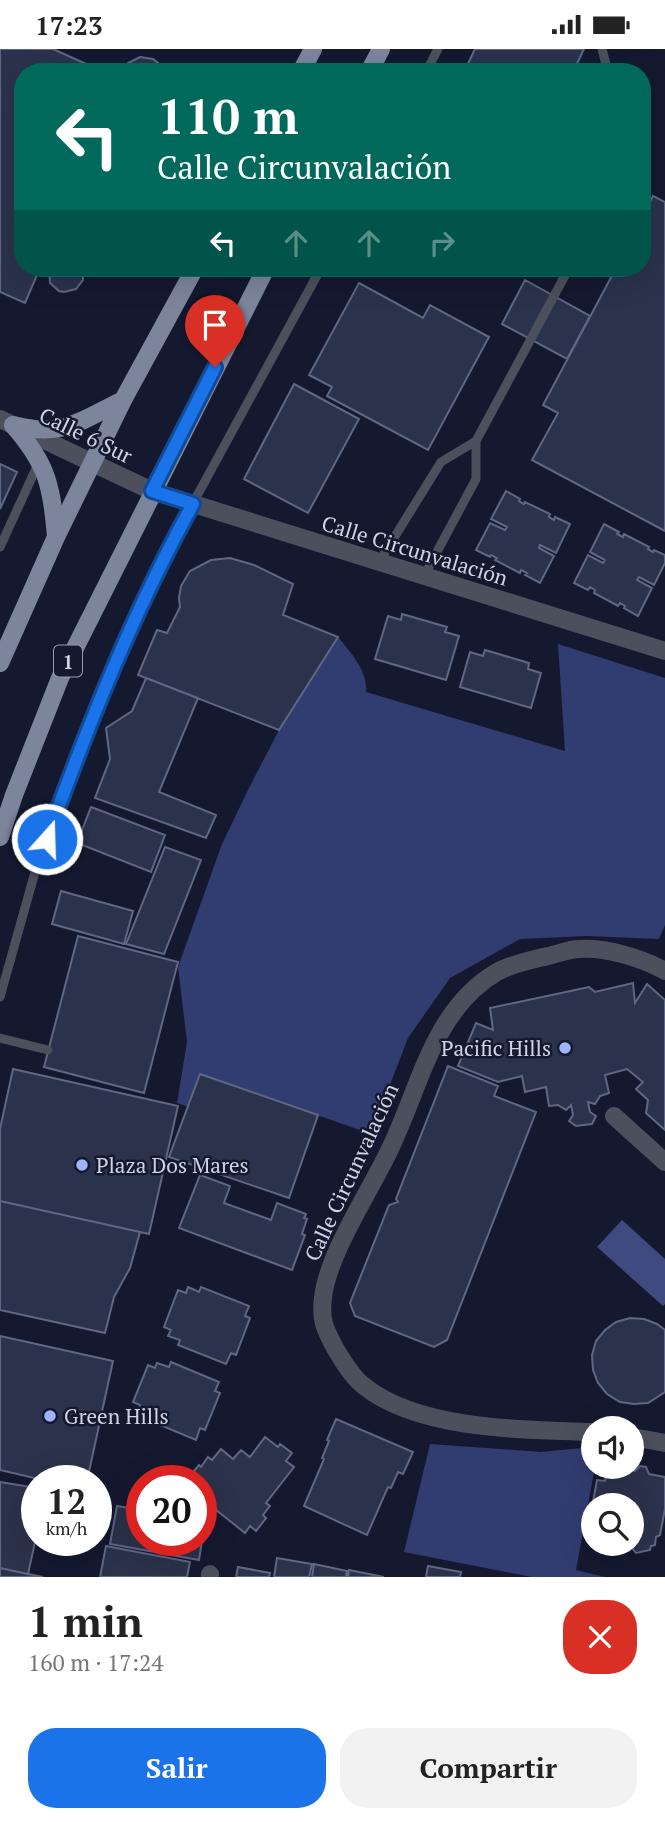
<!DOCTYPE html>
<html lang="es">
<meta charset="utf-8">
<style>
:root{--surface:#fff;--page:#f2f2f2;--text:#222;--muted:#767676;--accent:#1a73e8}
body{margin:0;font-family:"PT Serif",serif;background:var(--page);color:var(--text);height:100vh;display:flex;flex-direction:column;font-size:26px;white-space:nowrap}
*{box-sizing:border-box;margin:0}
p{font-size:23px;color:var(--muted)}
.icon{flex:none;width:38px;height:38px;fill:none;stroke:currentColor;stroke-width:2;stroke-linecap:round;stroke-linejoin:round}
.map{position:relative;height:1528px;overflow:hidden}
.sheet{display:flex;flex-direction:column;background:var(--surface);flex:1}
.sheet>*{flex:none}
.banner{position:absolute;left:14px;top:14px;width:637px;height:214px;border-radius:28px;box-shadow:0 7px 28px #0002;background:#00695c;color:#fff;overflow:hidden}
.controls{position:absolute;left:581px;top:1367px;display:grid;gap:14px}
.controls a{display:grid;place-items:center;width:63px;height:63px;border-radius:50%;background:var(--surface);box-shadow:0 7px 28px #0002;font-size:35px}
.speed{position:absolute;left:21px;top:1416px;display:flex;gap:14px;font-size:35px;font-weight:700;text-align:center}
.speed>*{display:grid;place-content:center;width:91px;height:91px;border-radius:50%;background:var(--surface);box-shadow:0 7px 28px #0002;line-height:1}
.speed small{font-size:18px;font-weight:400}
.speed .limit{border:10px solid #d22;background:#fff;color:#111}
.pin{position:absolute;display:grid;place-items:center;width:60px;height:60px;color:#fff;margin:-72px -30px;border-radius:50% 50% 50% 0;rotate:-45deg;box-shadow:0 0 7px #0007}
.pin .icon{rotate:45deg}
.me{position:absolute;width:77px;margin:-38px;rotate:20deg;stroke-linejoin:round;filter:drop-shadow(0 0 5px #0008)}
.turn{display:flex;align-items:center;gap:24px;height:147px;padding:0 28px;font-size:32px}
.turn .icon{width:91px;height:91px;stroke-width:2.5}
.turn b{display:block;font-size:49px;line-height:60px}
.lanes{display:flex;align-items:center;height:66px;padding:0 28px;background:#0003;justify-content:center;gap:35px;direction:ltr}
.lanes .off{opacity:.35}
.round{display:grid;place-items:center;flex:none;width:74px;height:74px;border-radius:28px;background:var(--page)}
.overview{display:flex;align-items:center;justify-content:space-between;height:119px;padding:0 28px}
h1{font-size:42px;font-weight:700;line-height:52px}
.cta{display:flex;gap:14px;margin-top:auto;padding:14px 28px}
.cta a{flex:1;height:80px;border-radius:28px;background:var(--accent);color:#fff;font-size:28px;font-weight:700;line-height:80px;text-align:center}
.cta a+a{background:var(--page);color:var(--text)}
.status{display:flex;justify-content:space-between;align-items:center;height:49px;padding:0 35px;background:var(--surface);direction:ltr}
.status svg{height:19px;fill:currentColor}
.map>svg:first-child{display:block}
.forest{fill:#313c71}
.water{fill:#3e4a80}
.building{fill:#2b324b;stroke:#5f6783;stroke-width:2}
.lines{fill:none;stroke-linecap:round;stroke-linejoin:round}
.lane{stroke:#4c505c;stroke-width:9}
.street{stroke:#4c505c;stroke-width:18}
.primary{stroke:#7d859d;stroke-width:18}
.route-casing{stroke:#114b97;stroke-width:18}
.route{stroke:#1a73e8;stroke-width:12}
.poi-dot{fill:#a0b3fd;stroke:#141930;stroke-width:2.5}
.labels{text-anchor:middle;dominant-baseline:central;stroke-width:5;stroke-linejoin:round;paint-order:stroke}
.shield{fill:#141930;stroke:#979cae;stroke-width:2}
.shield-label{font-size:19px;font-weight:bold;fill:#cfd4e4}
.street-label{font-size:21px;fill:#cfd4e4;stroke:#141930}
.poi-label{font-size:21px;fill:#cfd4e4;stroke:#141930;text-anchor:start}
</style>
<div class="status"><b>17:23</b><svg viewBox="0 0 49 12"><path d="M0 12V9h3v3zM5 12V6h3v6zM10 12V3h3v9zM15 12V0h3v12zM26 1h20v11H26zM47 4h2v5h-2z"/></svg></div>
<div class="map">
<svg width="665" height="1528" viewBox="0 0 665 1528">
<rect width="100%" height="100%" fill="#141930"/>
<path class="forest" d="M 338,588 C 351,604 368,622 366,643 L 565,702 L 558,595 L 665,629 L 665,876 L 659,890 L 587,887 L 520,890 L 450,929 L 408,989 L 371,1085 L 201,1025 L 189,1058 L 177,1054 L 187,993 L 178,918 L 222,795 L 250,737 L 279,681 Z
M 430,1395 L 541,1403 L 593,1398 L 593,1418 L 595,1418 L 576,1521 L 605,1528 L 532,1528 L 404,1503 Z"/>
<path class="water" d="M 622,1171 L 665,1210 L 665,1255 L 663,1257 L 597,1198 Z"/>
<path class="building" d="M 0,0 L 53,0 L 104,23 L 23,23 L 23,219 L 40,219 L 25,254 L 0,243 Z
M 475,0 L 584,0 L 573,23 L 464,23 Z
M 140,8 L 153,10 L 158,14 L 163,23 L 124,23 L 128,14 Z
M 653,147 L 665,153 L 665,482 L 532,411 L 558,364 L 543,356 L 616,219 L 642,219 L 642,168 Z
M 49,219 L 83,219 L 83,231 L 76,240 L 64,243 L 59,242 L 50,234 Z
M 525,231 L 590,267 L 567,310 L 502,275 Z
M 359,234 L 423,269 L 430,256 L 489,288 L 428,401 L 327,347 L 332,338 L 309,326 Z
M 294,335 L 359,370 L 308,464 L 244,430 Z
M 0,415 L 17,423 L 0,460 Z
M 506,442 L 520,450 L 519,452 L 524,455 L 525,453 L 550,465 L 549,468 L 554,471 L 555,468 L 570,475 L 556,504 L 540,496 L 539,499 L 554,507 L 540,534 L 525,526 L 527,524 L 521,521 L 520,524 L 495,511 L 497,509 L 491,506 L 490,508 L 476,501 L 490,474 L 505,481 L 507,478 L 491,470 Z
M 604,475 L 619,483 L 617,485 L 623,488 L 624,485 L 649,498 L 648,500 L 653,503 L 654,501 L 665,506 L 665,514 L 654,536 L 639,528 L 637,531 L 652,539 L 638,567 L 624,559 L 625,557 L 620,554 L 618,557 L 594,544 L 595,541 L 590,538 L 588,541 L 574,534 L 588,506 L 603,514 L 605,511 L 590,503 Z
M 230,509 L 254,516 L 293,535 L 283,566 L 338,588 L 279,681 L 138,626 L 157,581 L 167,584 L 180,558 L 179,549 L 181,537 L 190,522 L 211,511 Z
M 402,565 L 447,578 L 445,583 L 459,587 L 446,631 L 375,610 L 388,567 L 401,571 Z
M 485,601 L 529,614 L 528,620 L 541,624 L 531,659 L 460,638 L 470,603 L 483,607 Z
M 146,629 L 198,649 L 159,743 L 216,766 L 206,789 L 95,749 L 110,710 L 106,679 L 132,662 Z
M 91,758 L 165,786 L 151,823 L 77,794 Z
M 165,798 L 201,811 L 164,905 L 126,895 Z
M 61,842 L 133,862 L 124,895 L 52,875 Z
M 78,887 L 178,913 L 144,1044 L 44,1018 Z
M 633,934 L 635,954 L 647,935 L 665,951 L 665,1081 L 646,1064 L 648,1051 L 636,1040 L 643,1033 L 627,1020 L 605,1026 L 609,1044 L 600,1047 L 595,1055 L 588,1053 L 590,1063 L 596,1067 L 592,1075 L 576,1077 L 569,1072 L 573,1066 L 571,1056 L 566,1061 L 558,1056 L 549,1057 L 546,1038 L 525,1043 L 522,1027 L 498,1033 L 458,1017 L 476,974 L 493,981 L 490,959 L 589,938 L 595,943 Z
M 448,1017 L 498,1037 L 494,1047 L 536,1063 L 447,1291 L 434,1298 L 355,1267 L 350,1254 L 389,1156 L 398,1153 L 396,1150 Z
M 13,1020 L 178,1057 L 149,1185 L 0,1152 L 0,1080 Z
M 200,1025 L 318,1066 L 289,1149 L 169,1108 Z
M 200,1126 L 230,1137 L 224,1154 L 271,1171 L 277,1154 L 306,1165 L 304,1169 L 307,1170 L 302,1185 L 305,1186 L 292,1221 L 179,1179 Z
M 0,1152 L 140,1183 L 130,1219 L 114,1248 L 105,1284 L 0,1261 Z
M 188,1238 L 199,1243 L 201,1238 L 249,1257 L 245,1267 L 250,1269 L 236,1306 L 231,1304 L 226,1315 L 178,1296 L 180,1291 L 168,1287 L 171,1281 L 164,1278 L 178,1241 L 186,1244 Z
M 630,1269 L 644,1270 L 657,1275 L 665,1281 L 665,1343 L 648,1354 L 634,1355 L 620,1353 L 607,1345 L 598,1334 L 593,1321 L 592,1306 L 596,1292 L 605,1281 L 616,1273 Z
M 0,1287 L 113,1312 L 87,1432 L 47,1432 L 0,1421 Z
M 171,1313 L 219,1333 L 215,1342 L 220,1344 L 205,1381 L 200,1379 L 196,1391 L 148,1371 L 149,1367 L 138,1362 L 140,1356 L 133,1353 L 148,1316 L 155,1319 L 157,1314 L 169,1318 Z
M 336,1370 L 413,1403 L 403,1425 L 398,1423 L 391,1439 L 388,1438 L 367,1486 L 304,1457 L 324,1410 L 322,1409 L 329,1392 L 327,1391 Z
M 265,1388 L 278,1398 L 280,1395 L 292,1404 L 286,1412 L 294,1418 L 266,1454 L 270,1457 L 263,1466 L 266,1469 L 256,1482 L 250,1477 L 245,1484 L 201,1449 L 201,1432 L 191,1432 L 188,1429 L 199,1416 L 201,1418 L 208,1408 L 212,1411 L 221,1400 L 233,1410 L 241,1401 L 250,1408 Z
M 640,1417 L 646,1418 L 649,1425 L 665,1428 L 665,1460 L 660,1486 L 656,1488 L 655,1496 L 651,1497 L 650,1501 L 636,1504 L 628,1494 L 632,1494 L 632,1456 L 593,1456 L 593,1480 L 588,1479 L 597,1431 L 605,1432 L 608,1418 L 635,1422 Z
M 0,1433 L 37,1439 L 37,1484 L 28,1525 L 0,1519 Z
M 117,1457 L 142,1461 L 142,1491 L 201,1491 L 201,1472 L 205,1473 L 199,1511 L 110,1495 Z
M 106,1497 L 190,1513 L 187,1528 L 100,1528 Z
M 277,1509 L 312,1515 L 309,1528 L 274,1528 Z
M 314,1515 L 347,1522 L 346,1528 L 312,1528 Z
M 428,1517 L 461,1523 L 460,1528 L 426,1528 Z
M 238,1518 L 270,1524 L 269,1528 L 236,1528 Z
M 0,1519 L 28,1525 L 43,1528 L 0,1528 Z
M 349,1521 L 384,1528 L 348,1528 Z"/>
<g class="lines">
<path class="lane" d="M 602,0 L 608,23
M 426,23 L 438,0
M 0,498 L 39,413
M 379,513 L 441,413 L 476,392
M 424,527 L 476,430 L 476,392 L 569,219
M 0,948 L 37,816 L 72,719 L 120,605 L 167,502 L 321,219
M 0,989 L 48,1001"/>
<path class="street" d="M 0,370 L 152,442 L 665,602
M 614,1067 L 665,1113
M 593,1383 C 525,1381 418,1381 364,1337 C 352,1328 342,1311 335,1299 C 325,1280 320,1271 323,1249 C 327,1208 366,1148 385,1110 C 419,1046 430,962 497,923 C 511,915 532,911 548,907 C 558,905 569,900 579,900 C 605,898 642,909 665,922
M 632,1388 L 665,1394
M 210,1528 L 210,1525"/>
<path class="primary" d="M 301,23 L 313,0
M 369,23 L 381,0
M 13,376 C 48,416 51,436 56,487
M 13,376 C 63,389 80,372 123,351
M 0,614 L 56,488 L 123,351 L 195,219
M 0,788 L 14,746 L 60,629 L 266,219"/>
</g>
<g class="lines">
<defs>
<path id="route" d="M 47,790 C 88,676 134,561 193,455 L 152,442 L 215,318"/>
</defs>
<use href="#route" class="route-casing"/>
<use href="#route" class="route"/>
</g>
<g class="poi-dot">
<circle cx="565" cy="999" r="7"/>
<circle cx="82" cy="1116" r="7"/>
<circle cx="50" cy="1367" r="7"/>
</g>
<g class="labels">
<rect class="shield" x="54" y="596.5" width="28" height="31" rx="5"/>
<g class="shield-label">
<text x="68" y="612">1</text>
</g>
<g class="street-label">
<text transform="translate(86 386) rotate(26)">Calle 6 Sur</text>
<text transform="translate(415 501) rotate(17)">Calle Circunvalación</text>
<text transform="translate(351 1123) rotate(-65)">Calle Circunvalación</text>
</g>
<g class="poi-label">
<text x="551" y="999" text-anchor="end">Pacific Hills</text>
<text x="96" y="1116">Plaza Dos Mares</text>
<text x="64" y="1367">Green Hills</text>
</g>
</g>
</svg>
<div class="controls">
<a><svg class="icon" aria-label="sound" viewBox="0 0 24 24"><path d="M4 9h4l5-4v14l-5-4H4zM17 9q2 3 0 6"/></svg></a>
<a><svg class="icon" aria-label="search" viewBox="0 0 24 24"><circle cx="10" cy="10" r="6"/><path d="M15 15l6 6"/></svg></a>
</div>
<div class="speed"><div>12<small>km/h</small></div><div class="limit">20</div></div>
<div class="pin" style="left:215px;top:318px;background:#d93025"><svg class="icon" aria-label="arrive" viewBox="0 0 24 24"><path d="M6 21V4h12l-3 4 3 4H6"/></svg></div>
<svg class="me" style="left:47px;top:790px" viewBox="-20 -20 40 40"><circle r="17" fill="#1a73e8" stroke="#fff" stroke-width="3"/><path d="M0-11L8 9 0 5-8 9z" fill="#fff"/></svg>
<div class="banner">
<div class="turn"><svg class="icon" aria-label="left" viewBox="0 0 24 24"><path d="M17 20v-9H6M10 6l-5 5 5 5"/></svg><div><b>110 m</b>Calle Circunvalación</div></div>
<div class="lanes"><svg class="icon" aria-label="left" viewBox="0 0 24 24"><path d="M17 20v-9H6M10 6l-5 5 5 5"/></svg><svg class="icon off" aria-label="ahead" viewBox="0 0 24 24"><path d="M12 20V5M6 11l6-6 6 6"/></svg><svg class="icon off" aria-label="ahead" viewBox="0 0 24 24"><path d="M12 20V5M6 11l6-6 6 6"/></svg><svg class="icon off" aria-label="right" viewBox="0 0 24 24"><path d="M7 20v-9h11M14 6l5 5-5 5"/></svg></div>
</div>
</div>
<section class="sheet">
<div class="overview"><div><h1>1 min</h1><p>160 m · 17:24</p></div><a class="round" style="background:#d93025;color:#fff"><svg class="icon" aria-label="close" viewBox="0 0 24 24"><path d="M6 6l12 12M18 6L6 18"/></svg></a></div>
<div class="cta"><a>Salir</a><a>Compartir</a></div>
</section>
